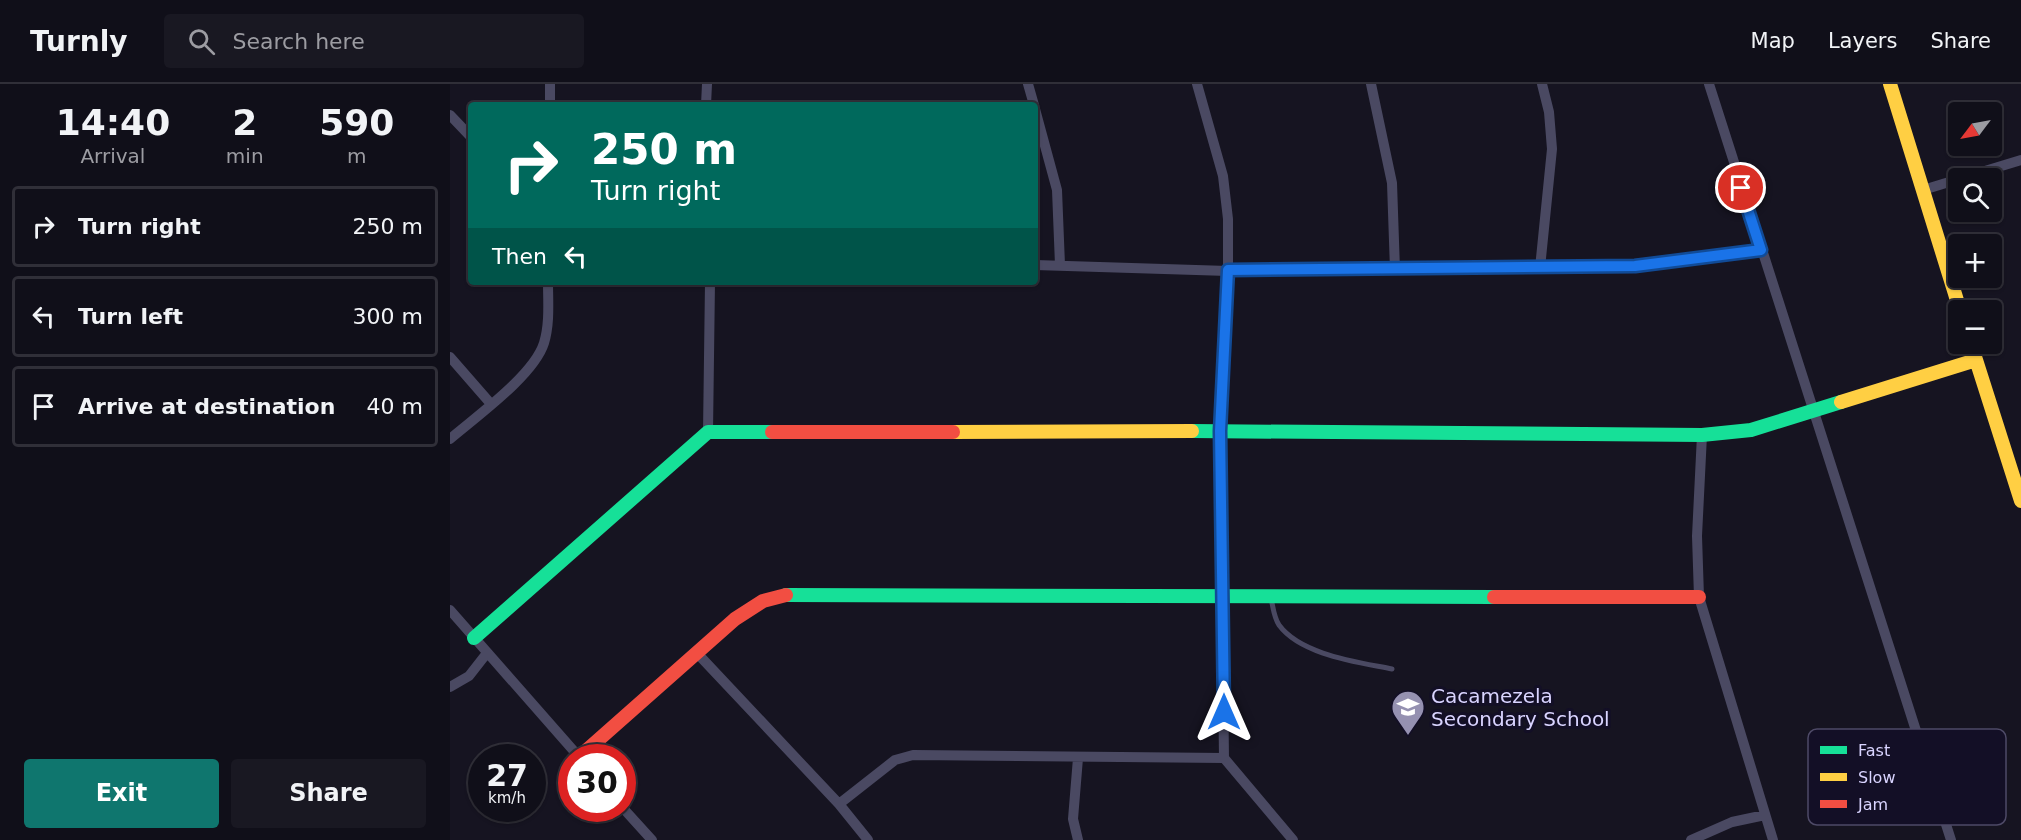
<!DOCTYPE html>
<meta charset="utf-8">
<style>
:root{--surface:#100f19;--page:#191822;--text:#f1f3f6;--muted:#9c9ca2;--line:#302f38;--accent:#0f766e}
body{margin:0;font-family:"DejaVu Sans",sans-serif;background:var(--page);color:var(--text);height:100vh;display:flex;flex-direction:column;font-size:22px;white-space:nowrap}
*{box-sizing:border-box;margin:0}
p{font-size:20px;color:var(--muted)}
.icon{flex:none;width:33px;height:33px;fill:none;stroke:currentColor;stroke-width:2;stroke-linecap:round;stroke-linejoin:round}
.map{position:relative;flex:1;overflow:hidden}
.panel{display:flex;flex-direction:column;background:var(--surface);width:450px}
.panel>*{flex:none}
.hud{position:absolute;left:18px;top:18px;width:570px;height:183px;border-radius:6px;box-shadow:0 2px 4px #0004,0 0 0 2px var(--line);background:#00695c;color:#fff;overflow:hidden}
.needle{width:39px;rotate:238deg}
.tools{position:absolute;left:1498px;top:18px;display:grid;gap:12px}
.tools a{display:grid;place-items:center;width:54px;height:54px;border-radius:6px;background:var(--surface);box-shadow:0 2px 4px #0004,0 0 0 2px var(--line);font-size:30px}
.speed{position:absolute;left:18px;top:660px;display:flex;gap:12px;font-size:30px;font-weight:700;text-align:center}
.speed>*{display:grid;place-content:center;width:78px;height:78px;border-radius:50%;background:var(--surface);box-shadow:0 2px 4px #0004,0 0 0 2px var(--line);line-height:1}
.speed small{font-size:15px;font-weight:400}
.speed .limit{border:9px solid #d22;background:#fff;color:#111}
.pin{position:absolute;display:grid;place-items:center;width:51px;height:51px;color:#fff;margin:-26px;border:3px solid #fff;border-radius:50%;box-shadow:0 2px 6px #0007}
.me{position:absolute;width:66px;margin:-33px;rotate:0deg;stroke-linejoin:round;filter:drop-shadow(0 0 4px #0008)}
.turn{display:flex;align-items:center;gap:21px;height:126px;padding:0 24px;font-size:27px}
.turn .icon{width:78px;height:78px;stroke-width:2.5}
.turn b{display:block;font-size:42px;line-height:51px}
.then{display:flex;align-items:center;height:57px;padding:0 24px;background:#0003;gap:12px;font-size:22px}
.eta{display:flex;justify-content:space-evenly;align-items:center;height:102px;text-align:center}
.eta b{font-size:36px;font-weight:700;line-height:42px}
.button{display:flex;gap:12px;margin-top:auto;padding:12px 24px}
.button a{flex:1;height:69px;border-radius:6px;background:var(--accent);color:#fff;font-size:24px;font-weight:700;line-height:69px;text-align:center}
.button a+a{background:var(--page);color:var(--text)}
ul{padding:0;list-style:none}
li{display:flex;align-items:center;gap:18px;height:81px;margin:0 12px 9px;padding:0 12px;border:3px solid var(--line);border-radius:6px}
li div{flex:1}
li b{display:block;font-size:22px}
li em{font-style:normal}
header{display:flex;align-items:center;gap:36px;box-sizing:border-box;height:84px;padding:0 30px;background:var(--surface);border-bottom:2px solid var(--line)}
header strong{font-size:28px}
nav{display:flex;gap:33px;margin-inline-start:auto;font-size:21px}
.search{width:420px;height:54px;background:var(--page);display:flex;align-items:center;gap:15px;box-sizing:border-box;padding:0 21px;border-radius:6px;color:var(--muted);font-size:22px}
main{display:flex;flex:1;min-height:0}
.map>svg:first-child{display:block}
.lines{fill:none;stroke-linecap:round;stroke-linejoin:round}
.lane{stroke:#4a4962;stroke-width:5}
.street{stroke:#4a4962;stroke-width:10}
.fast{stroke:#16e098;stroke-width:14}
.slow{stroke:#ffcf43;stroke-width:14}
.jam{stroke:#f24e42;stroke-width:14}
.route-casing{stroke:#114b97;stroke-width:15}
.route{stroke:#1a73e8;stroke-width:10}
.labels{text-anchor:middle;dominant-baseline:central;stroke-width:6;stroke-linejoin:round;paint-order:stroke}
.poi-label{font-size:20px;fill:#d9d4ff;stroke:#130f26;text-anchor:start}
.key{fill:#130f26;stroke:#4e4a67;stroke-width:1.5}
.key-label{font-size:16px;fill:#d9d4ff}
</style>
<header>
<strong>Turnly</strong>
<div class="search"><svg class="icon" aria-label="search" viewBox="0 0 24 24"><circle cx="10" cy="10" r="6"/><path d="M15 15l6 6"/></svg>Search here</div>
<nav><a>Map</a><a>Layers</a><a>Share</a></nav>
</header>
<main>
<section class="panel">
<div class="eta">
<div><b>14:40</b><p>Arrival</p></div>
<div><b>2</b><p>min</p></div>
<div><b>590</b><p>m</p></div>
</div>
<ul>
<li><svg class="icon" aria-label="right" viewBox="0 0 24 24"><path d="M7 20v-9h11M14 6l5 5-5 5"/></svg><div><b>Turn right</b></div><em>250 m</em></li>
<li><svg class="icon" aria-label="left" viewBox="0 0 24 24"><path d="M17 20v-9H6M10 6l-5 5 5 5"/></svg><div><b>Turn left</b></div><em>300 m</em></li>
<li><svg class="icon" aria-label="arrive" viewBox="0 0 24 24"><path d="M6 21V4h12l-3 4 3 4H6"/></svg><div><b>Arrive at destination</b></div><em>40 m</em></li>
</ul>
<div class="button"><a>Exit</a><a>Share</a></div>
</section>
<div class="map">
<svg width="1571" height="756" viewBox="0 0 1571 756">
<rect width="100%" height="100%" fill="#161421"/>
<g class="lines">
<path class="lane" d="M 821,514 C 823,523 824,534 829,541 C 851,571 908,578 942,585"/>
<path class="street" d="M 578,0 L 584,21
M 747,0 L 773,92 L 778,135 L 778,187 L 770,347 L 774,674 L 843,756
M 921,0 L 942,99 L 945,186
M 1259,0 L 1501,756
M 100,21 L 100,0
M 256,21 L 257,0
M 585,25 L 607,106 L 610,181
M 0,31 L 21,53
M 1512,94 L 1571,76
M 1473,106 L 1509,95
M 585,181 L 778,187 L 1135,183 L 1233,177 L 1311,166
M 1090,184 L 1102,65 L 1099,28 L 1092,0
M 0,273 L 41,320
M 258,348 L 260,198
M 1252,351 L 1247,452 L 1249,513 L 1323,756
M 0,355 C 27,332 84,291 94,259 C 100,239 98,218 98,198
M 0,526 L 130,674
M 246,568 L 389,720 L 418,756
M 0,603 L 19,592 L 37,569
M 389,720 L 445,676 L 463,671 L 774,674
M 172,723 L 202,756
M 628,756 L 623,735 L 628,674
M 1241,756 L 1282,738 L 1315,731"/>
<path class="fast" d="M 742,347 L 1252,351 L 1301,346 L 1391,318
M 336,511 L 1044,513
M 24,554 L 258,348 L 322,348"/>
<path class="slow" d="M 1440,0 L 1510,226
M 1521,260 L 1571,417
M 1391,318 L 1526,276
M 503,348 L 742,347"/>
<path class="jam" d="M 322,348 L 503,348
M 1044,513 L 1249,513
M 129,673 L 285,535 L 313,517 L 336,511"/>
</g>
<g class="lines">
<defs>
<path id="route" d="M 774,628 L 770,347 L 778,186 L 1185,182 L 1311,166 L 1291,104"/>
</defs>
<use href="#route" class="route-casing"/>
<use href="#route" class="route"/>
</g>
<defs>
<symbol id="school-pin" viewBox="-11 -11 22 30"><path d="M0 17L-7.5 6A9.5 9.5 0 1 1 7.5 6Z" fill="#9591b1" stroke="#130f26"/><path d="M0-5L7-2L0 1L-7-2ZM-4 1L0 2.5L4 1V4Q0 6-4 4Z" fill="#fff"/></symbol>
</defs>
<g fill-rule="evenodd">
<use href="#school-pin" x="939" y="604" width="38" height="52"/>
</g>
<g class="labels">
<g class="poi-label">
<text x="981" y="612">Cacamezela<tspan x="981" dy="23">Secondary School</tspan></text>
</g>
</g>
<rect x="1358" y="645" width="198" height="96" rx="9" class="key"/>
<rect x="1370" y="662" width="27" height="8" fill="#16e098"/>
<rect x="1370" y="689" width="27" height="8" fill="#ffcf43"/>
<rect x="1370" y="716" width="27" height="8" fill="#f24e42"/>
<g class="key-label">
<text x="1408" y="672">Fast</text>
<text x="1408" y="699">Slow</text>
<text x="1408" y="726">Jam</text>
</g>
</svg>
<div class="tools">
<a><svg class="needle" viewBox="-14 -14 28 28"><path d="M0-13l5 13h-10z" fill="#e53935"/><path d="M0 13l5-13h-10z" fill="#9c9ca2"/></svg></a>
<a><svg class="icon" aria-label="search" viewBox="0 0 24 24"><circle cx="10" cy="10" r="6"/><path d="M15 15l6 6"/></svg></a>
<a>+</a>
<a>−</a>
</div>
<div class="speed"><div>27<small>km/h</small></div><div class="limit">30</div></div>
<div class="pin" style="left:1291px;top:104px;background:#d93025"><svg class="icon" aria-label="arrive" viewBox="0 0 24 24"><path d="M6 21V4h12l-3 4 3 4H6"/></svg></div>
<svg class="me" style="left:774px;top:628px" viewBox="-20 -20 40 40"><path d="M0-17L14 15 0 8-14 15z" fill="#1a73e8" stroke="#fff" stroke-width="4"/></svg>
<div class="hud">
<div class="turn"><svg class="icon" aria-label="right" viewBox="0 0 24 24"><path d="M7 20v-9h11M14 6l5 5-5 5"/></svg><div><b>250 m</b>Turn right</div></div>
<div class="then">Then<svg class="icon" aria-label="left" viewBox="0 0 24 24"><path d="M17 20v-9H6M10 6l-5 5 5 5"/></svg></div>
</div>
</div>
</main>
